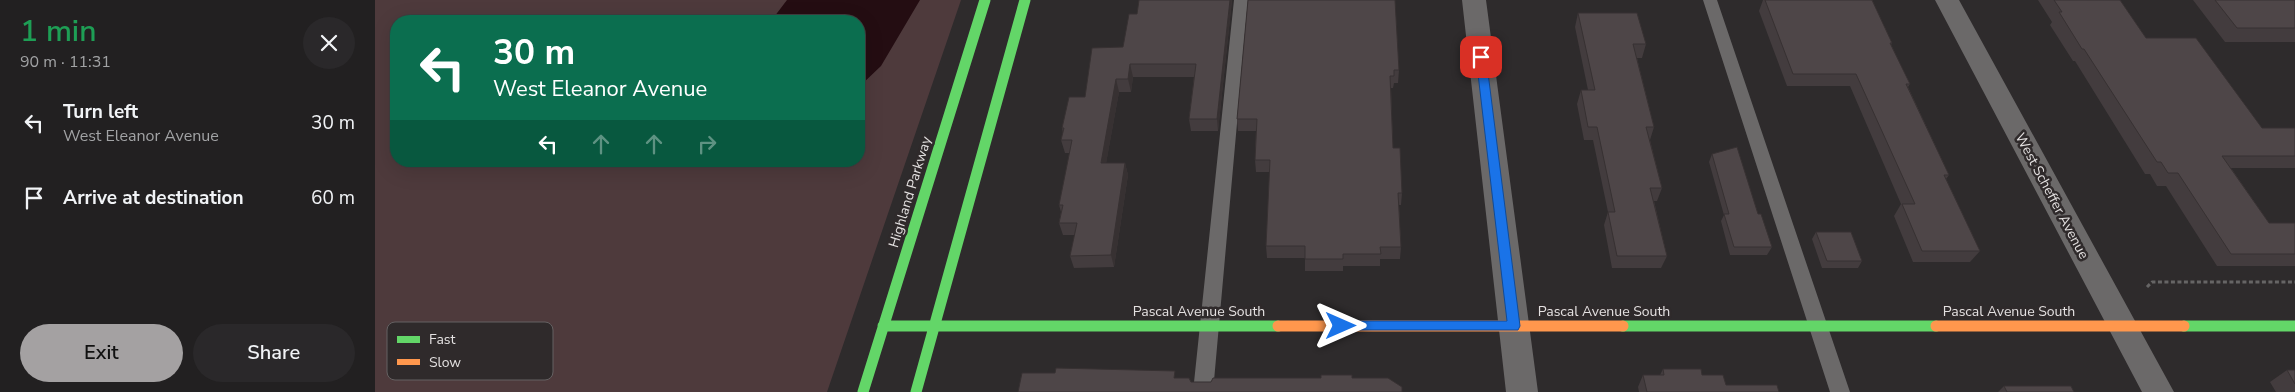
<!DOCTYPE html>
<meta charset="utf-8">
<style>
:root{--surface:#222021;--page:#2a282a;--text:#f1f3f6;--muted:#a2a3a5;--line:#3f3e3f;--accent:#a4a1a2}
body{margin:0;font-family:"Nunito Sans",sans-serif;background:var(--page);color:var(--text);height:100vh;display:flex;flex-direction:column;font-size:19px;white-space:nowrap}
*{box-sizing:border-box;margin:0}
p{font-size:16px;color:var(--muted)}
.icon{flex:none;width:28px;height:28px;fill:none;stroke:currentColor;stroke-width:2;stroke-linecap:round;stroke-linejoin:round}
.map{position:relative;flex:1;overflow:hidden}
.drawer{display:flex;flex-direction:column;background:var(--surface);width:375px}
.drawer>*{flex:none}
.top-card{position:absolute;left:15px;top:15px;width:475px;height:152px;border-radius:20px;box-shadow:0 5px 20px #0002,0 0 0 1px var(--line);background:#0b6e4f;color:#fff;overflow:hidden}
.pin{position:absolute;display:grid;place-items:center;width:42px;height:42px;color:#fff;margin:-21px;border-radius:10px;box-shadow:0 2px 8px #0006}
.me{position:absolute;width:55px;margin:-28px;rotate:90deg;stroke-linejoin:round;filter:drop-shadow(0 0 4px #0008)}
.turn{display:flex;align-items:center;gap:18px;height:105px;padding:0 20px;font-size:22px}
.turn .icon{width:65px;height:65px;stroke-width:2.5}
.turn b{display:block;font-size:35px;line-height:42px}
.lanes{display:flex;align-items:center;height:48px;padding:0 20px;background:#0003;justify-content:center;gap:25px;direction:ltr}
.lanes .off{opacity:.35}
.round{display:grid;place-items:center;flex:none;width:52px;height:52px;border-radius:26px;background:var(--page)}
.head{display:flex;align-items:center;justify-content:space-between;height:85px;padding:0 20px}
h1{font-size:30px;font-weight:600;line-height:38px;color:#1e9e55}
.cta{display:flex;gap:10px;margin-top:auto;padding:10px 20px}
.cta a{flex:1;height:58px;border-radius:30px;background:var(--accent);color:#111;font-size:20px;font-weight:600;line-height:58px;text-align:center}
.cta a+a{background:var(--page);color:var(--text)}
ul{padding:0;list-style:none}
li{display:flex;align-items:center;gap:15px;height:75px;padding:0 20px}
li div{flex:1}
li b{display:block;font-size:19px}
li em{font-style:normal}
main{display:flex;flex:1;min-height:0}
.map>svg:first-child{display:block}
.green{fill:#4e3a3c;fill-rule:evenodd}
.water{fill:#240d12}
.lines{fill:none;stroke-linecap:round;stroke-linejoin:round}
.path{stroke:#666565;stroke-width:3;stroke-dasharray:4 2.5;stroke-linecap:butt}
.lane{fill:#6b6969;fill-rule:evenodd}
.street{fill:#6b6969;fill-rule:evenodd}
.fast{stroke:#63d668;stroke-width:11}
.slow{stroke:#ff974d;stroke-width:11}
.wall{fill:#433c3e}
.shaded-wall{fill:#373132}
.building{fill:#4e4648;stroke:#373132}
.route{fill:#1a73e8;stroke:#114b97}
.labels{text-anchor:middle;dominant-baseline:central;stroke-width:5;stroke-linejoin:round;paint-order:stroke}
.street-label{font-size:14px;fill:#e4e1e1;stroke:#2f2a2b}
.key{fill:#2f2a2b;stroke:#656162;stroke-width:1}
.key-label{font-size:14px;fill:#e4e1e1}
</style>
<main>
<section class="drawer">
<div class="head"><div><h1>1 min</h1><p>90 m · 11:31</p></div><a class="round"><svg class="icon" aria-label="close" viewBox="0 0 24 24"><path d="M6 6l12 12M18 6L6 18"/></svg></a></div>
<ul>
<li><svg class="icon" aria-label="left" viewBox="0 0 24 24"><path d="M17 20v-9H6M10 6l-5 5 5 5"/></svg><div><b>Turn left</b><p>West Eleanor Avenue</p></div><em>30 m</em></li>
<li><svg class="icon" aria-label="arrive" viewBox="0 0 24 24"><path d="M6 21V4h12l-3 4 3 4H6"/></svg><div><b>Arrive at destination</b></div><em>60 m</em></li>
</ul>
<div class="cta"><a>Exit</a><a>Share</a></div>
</section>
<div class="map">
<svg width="1920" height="392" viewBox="0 0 1920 392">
<rect width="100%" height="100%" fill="#2e2b2c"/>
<path class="green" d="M 0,0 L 586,0 L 452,392 L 0,392 ZM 21,21 L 484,21 L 484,161 L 21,161 Z"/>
<path class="water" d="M 412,0 L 545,0 L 506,66 L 484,87 L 484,21 L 396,21 Z"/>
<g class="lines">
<path class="path" d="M 1772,287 L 1777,282 L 1920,282"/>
<path class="lane" d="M 859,0 L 873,0 L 838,392 L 818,392 Z
M 1328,0 L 1342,0 L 1475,392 L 1455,392 Z"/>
<path class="street" d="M 1087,0 L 1111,0 L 1163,392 L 1131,392 Z
M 1560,0 L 1584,0 L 1799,392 L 1767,392 Z"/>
<path class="fast" d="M 508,326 L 903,326
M 1248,326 L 1561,326
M 1809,326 L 1920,326
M 488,392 L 610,0
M 541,392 L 650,0"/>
<path class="slow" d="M 903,326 L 1248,326
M 1561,326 L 1809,326"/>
</g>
<path class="wall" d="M 857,0 L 843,131 L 816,131 L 814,119 L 819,77 L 758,77 L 756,92 L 744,92 L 731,163 L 750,163 L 753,175 L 739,267 L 699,268 L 695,256 L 700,235 L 688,235 L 684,223 L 686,212 L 684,205 L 695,153 L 690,153 L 686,140 L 688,133 L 687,128 L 748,47 L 762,14 Z
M 873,0 L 1024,70 L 1023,83 L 1019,83 L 1018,88 L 1016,88 L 1018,148 L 1027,193 L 1026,205 L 1024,205 L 1026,247 L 1025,259 L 1005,259 L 1005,266 L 968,266 L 968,271 L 930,271 L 930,258 L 892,258 L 891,246 L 895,172 L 881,172 L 880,160 L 881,131 L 863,131 L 862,119 Z
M 1388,0 L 1497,0 L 1517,43 L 1516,45 L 1535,84 L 1533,87 L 1574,175 L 1571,179 L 1605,251 L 1595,262 L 1538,262 L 1519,216 L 1526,204 L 1475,86 L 1412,86 L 1384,11 Z
M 1663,0 L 1745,0 L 1771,38 L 1887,128 L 1920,128 L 1920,168 L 1856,168 L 1894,223 L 1920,223 L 1920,266 L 1842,266 L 1791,186 L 1782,186 L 1775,174 L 1770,174 L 1700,61 L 1698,61 L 1675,25 L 1677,22 Z
M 1818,0 L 1920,0 L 1920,42 L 1850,42 Z
M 1203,13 L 1271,44 L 1267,58 L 1262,58 L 1279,127 L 1275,140 L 1287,188 L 1282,201 L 1279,201 L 1292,256 L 1286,268 L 1237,268 L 1229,225 L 1233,212 L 1218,140 L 1209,140 L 1202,104 L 1206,90 L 1213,90 L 1200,27 Z
M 1337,154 L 1383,214 L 1397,247 L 1392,255 L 1355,255 L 1346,221 L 1349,215 L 1334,162 Z
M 1441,232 L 1487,261 L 1483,268 L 1447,268 L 1437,239 Z
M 1288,369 L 1327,375 L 1351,385 L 1404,392 L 1264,392 L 1263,387 L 1268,375 L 1285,375 Z
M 1912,370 L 1920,370 L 1920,392 L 1901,392 L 1895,382 Z
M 1629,386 L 1699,392 L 1623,392 Z"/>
<path class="shaded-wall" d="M 855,0 L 857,0 L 843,131 L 842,119 Z
M 755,64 L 758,77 L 756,92 L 753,79 Z
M 741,79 L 744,92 L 729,175 L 726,163 Z
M 750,163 L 753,175 L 739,267 L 736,255 Z"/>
<path class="building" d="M 764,0 L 855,0 L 842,119 L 814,119 L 821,64 L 755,64 L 753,79 L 741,79 L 726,163 L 750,163 L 736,255 L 695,256 L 702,223 L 684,223 L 688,205 L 684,205 L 697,140 L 686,140 L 689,128 L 687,128 L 694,97 L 710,97 L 717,48 L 748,47 L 754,14 L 762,14 Z
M 873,0 L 1020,0 L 1024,70 L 1019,70 L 1019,76 L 1015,76 L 1018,148 L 1025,148 L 1027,193 L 1023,193 L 1026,247 L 1005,247 L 1006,254 L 968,254 L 968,259 L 930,259 L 930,246 L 891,246 L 895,160 L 880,160 L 882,119 L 862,119 Z
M 1390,0 L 1497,0 L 1517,43 L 1515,43 L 1535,84 L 1531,84 L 1574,175 L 1569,175 L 1605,251 L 1547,251 L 1527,204 L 1540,204 L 1481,74 L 1418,74 Z
M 1679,0 L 1745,0 L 1771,38 L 1821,38 L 1887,128 L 1920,128 L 1920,156 L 1847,156 L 1894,223 L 1920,223 L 1920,254 L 1856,254 L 1803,173 L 1793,173 L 1786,162 L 1782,162 L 1709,49 L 1707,49 L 1684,12 L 1687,12 Z
M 1840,0 L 1920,0 L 1920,28 L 1862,28 Z
M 1203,13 L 1262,13 L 1271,44 L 1258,44 L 1279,127 L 1271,127 L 1287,188 L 1275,188 L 1292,256 L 1242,256 L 1233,212 L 1240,212 L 1222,127 L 1213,127 L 1206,90 L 1220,90 Z
M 1362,147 L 1383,214 L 1386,214 L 1397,247 L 1359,247 L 1349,214 L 1354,214 L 1337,154 Z
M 1441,232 L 1476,232 L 1487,261 L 1452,261 Z
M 681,368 L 800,371 L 799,378 L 814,378 L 816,382 L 836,382 L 838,378 L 946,378 L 946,375 L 977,375 L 977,378 L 1013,378 L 1027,387 L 1027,392 L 643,392 L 647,373 L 680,373 Z
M 1288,369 L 1326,369 L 1327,375 L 1348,375 L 1351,385 L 1402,385 L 1404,392 L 1272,392 L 1268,375 L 1289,375 Z
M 1912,370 L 1920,370 L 1920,384 Z
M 1629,386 L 1696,386 L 1699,392 L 1632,392 Z"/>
<path class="route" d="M 1106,54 L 1111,57 L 1145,326 L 1143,330 L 962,330 L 960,326 L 962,322 L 966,321 L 1132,321 L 1101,57 Z"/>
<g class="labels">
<g class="street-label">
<text transform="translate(535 192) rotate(-73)">Highland Parkway</text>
<text transform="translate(1677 196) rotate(62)">West Scheffer Avenue</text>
<text x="824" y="311">Pascal Avenue South</text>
<text x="1229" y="311">Pascal Avenue South</text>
<text x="1634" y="311">Pascal Avenue South</text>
</g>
</g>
<rect x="12" y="322" width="166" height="58" rx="8" class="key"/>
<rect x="22" y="336" width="23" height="7" fill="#63d668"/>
<rect x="22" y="359" width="23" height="6" fill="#ff974d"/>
<g class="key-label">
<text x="54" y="344">Fast</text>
<text x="54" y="367">Slow</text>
</g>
</svg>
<div class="pin" style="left:1106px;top:57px;background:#d93025"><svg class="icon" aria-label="arrive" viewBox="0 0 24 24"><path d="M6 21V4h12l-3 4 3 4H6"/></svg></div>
<svg class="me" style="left:966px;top:326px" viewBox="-20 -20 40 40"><path d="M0-17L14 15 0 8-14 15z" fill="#1a73e8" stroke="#fff" stroke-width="4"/></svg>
<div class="top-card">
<div class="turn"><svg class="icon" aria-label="left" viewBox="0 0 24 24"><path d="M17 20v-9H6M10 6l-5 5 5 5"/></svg><div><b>30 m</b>West Eleanor Avenue</div></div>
<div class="lanes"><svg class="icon" aria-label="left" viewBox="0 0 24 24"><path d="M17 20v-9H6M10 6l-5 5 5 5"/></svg><svg class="icon off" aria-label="ahead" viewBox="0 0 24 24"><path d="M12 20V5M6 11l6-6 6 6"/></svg><svg class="icon off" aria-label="ahead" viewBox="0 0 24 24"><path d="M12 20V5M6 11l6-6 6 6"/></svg><svg class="icon off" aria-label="right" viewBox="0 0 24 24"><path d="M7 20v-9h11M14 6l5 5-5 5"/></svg></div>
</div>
</div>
</main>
